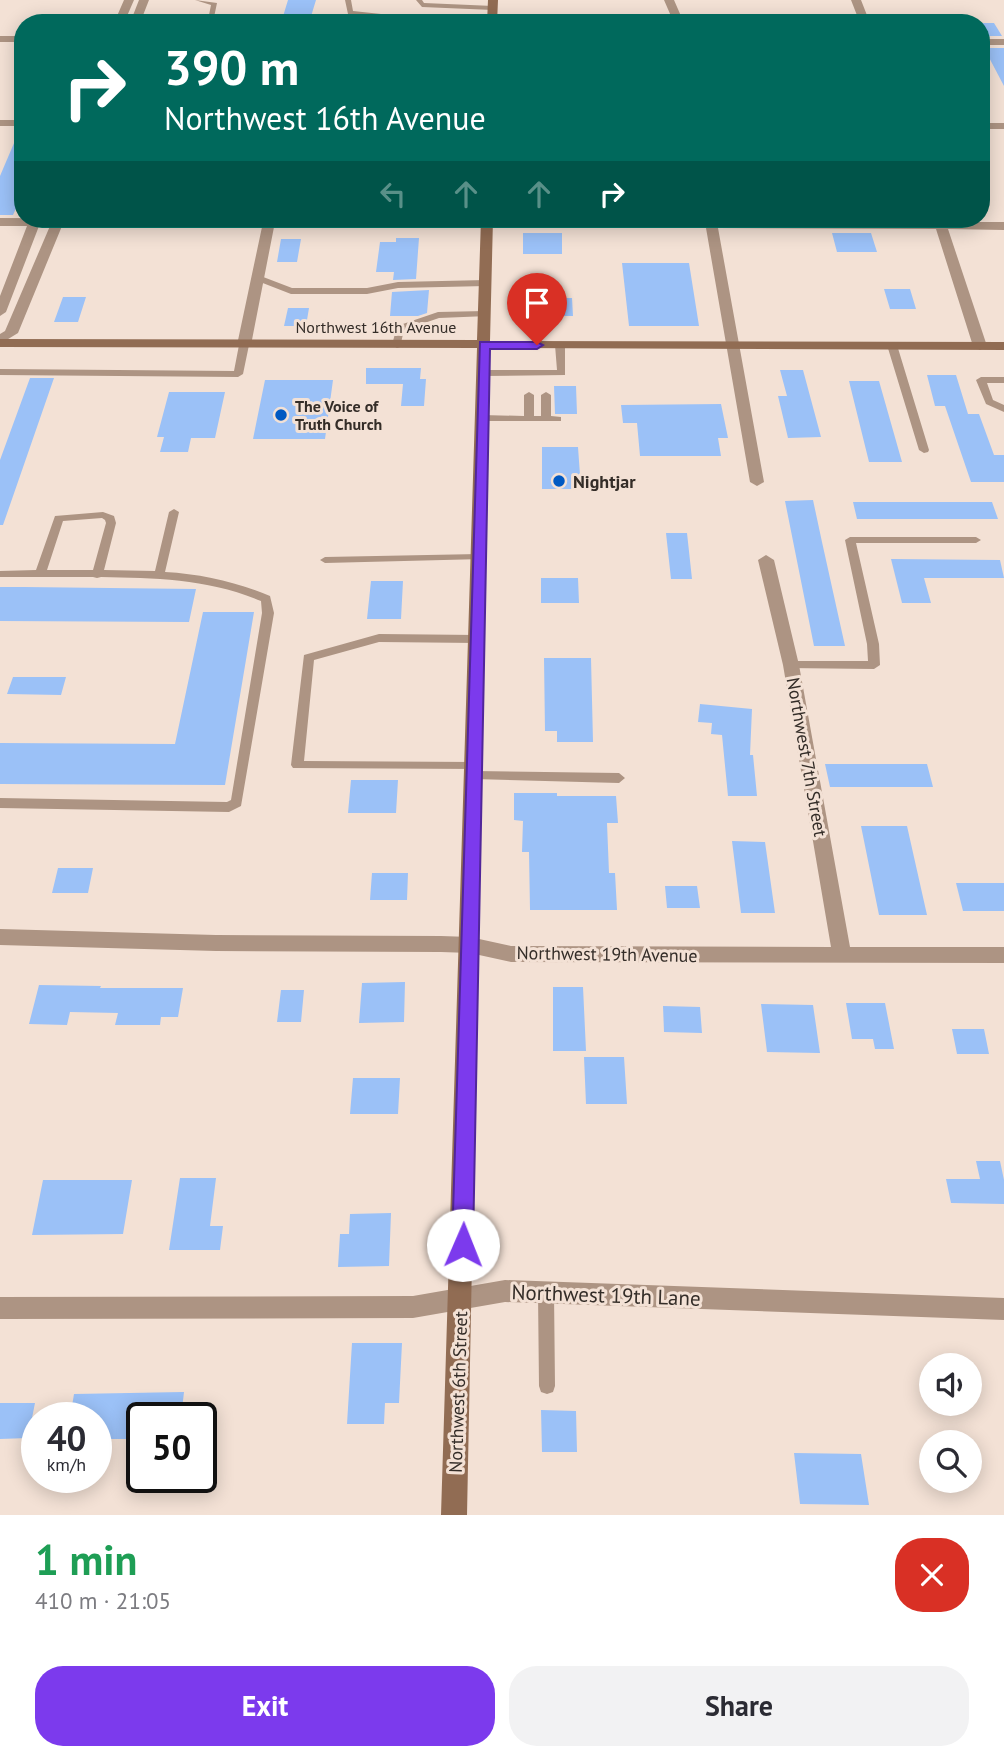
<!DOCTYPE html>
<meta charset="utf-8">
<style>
:root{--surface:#fff;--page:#f2f2f3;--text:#2b2b33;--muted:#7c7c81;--accent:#7c3aed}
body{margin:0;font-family:"PT Sans",sans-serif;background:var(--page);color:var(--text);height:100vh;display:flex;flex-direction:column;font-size:26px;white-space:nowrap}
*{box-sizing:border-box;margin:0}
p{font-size:23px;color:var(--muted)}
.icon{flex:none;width:38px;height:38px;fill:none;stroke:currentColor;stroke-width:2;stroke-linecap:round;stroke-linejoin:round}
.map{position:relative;height:1515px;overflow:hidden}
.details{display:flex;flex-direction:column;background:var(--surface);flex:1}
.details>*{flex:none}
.guide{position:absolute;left:14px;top:14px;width:976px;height:214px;border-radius:28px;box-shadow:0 4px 18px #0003;background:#00695c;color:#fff;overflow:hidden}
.buttons{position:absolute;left:919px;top:1353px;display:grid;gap:14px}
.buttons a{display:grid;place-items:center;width:63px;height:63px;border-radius:50%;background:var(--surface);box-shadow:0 4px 18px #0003;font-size:35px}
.speed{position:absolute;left:21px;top:1402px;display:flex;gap:14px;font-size:35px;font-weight:700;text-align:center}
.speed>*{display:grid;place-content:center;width:91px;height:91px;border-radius:50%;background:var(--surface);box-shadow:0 4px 18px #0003;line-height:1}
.speed small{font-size:18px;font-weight:400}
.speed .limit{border:4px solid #111;border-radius:10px;background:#fff;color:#111}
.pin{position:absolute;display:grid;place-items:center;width:60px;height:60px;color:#fff;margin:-72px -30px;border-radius:50% 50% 50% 0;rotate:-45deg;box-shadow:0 0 7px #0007}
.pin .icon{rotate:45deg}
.me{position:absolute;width:77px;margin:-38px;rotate:1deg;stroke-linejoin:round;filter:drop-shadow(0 0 5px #0008)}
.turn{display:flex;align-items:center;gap:24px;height:147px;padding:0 35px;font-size:32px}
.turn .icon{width:91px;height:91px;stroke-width:2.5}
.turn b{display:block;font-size:49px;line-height:60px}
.lanes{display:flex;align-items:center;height:66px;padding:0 35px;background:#0003;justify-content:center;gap:35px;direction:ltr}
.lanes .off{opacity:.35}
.round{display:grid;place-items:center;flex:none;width:74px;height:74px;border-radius:28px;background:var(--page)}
.headline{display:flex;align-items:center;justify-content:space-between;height:119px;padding:0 35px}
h1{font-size:42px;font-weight:700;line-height:52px;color:#1e9e55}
.cta{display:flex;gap:14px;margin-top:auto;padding:14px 35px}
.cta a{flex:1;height:80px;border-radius:28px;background:var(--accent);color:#fff;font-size:28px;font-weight:700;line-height:80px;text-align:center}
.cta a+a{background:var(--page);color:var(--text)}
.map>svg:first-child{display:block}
.building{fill:#9bc1f7}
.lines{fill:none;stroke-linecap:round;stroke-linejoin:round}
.lane{fill:#ad9483;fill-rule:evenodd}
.street{fill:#ad9483;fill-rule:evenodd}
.secondary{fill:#916c53;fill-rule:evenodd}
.route{fill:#7c3aed;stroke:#51269a;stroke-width:2}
.poi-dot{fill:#0059c2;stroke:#f3e1d5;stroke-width:2.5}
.labels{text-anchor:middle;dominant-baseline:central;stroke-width:6;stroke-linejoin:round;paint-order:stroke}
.far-street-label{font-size:16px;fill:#342d28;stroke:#f3e1d5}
.far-poi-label{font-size:16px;font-weight:bold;fill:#342d28;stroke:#f3e1d5;text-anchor:start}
.poi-label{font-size:18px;font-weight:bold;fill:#342d28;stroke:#f3e1d5;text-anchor:start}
.street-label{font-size:18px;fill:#342d28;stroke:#f3e1d5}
.near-street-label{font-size:21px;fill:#342d28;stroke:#f3e1d5}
</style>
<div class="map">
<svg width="1004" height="1515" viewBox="0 0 1004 1515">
<rect width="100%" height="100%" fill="#f3e1d5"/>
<path class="building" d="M 288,0 L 316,0 L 309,23 L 281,23 Z
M 971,23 L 994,23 L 1002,36 L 982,36 L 982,23 Z
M 984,48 L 1004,48 L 1004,86 Z
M 20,129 L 23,129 L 23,193 L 13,215 L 0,215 L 0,176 Z
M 523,233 L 562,233 L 562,254 L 523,254 Z
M 832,233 L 871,233 L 877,252 L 837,252 Z
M 396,238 L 419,238 L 416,279 L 393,280 L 394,272 L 376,272 L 380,242 L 396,242 Z
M 281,239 L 301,239 L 297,262 L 277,262 Z
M 622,263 L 689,263 L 699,326 L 629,326 Z
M 884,289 L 910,289 L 916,309 L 890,309 Z
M 429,290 L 427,313 L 418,316 L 390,316 L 392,292 Z
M 63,297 L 86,297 L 78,322 L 54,322 Z
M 551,298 L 572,298 L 573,316 L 551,316 Z
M 288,308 L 309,308 L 306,326 L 284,326 Z
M 366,368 L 421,368 L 420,379 L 426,379 L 424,406 L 401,406 L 403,384 L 366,384 Z
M 780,370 L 803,370 L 821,437 L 788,438 L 778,396 L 787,396 Z
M 927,375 L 956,375 L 968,414 L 979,414 L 994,455 L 1004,455 L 1004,482 L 971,482 L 945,406 L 935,406 Z
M 30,378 L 54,378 L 3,525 L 0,525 L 0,460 Z
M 265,380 L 333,380 L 325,439 L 253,439 Z
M 849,381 L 879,381 L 902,462 L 869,462 Z
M 554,386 L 576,386 L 577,414 L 555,414 Z
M 169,392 L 225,392 L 215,438 L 191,438 L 188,452 L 160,452 L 164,437 L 157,437 Z
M 721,404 L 728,438 L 718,438 L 721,456 L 640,456 L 637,423 L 623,423 L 621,405 Z
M 542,447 L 578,447 L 581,489 L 542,489 Z
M 813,500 L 822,542 L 845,646 L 814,646 L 785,501 Z
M 853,502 L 992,502 L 998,519 L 857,519 Z
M 666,533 L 687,533 L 692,579 L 671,579 Z
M 891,559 L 1000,560 L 1004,578 L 924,578 L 931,603 L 902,603 Z
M 541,578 L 578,578 L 579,603 L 541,603 Z
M 371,581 L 403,581 L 401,619 L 367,619 Z
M 0,587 L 24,587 L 196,589 L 189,622 L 0,621 Z
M 203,612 L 254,612 L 225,785 L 0,784 L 0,743 L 175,744 Z
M 544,658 L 591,658 L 593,742 L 557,742 L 557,731 L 545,731 Z
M 13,677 L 66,677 L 61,695 L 7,694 Z
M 700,704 L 752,709 L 750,755 L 753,755 L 757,796 L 728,796 L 722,735 L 711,734 L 712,723 L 698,722 Z
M 825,764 L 927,764 L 933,787 L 830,787 Z
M 351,780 L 398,780 L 396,813 L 348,813 Z
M 514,793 L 557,793 L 557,796 L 616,796 L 618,823 L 607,823 L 609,873 L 615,873 L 617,910 L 530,910 L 529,852 L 522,852 L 523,821 L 514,820 Z
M 861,826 L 907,826 L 927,915 L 879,915 Z
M 732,841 L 765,842 L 775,913 L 741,913 Z
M 58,868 L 93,868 L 88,893 L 52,893 Z
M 372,873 L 408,873 L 407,900 L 370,900 Z
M 956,883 L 1004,883 L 1004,911 L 963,911 Z
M 665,886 L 697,886 L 700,908 L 667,908 Z
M 405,982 L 404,1022 L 359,1023 L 362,983 Z
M 39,985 L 101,986 L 100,988 L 183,988 L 178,1017 L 161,1017 L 160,1025 L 115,1025 L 118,1013 L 70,1012 L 67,1025 L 29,1024 Z
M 553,987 L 583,987 L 586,1051 L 553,1051 Z
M 281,990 L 304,990 L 301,1022 L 277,1022 Z
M 846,1003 L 885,1003 L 894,1049 L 875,1049 L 873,1039 L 852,1039 Z
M 761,1004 L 813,1005 L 820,1053 L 767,1052 Z
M 663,1006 L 700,1007 L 702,1033 L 664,1032 Z
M 952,1029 L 984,1029 L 989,1054 L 957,1054 Z
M 584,1057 L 624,1057 L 627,1104 L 586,1104 Z
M 353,1078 L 400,1078 L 398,1114 L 350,1114 Z
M 976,1161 L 1000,1161 L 1004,1180 L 1004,1204 L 951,1203 L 946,1179 L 980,1179 Z
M 180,1178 L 216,1178 L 210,1226 L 223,1226 L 220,1250 L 169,1250 Z
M 43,1180 L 132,1180 L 123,1234 L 32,1235 Z
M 391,1213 L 389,1266 L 338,1267 L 340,1234 L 349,1234 L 350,1214 Z
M 352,1343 L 402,1343 L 399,1403 L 385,1403 L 384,1424 L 347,1424 Z
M 184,1392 L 181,1418 L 142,1418 L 142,1439 L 96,1439 L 96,1418 L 70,1418 L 74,1394 Z
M 0,1403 L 35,1403 L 28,1438 L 0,1439 Z
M 541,1410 L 576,1411 L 577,1452 L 542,1452 Z
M 794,1453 L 861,1454 L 869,1505 L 800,1504 Z"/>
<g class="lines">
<path class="lane" d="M 195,0 L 217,3 L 213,22 L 132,22 L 135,20 L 204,21 L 208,20 L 211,5 Z
M 345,0 L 351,0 L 353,11 L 381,14 L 400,23 L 391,23 L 380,18 L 348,14 Z
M 416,0 L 422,0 L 424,3 L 493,6 L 496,8 L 493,10 L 422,7 Z
M 258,275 L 292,288 L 367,288 L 398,282 L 486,280 L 490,283 L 486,286 L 398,288 L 367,294 L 291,294 L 255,280 L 255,276 Z
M 485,311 L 488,312 L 488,316 L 439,318 L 404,330 L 400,347 L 397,348 L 392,345 L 397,326 L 438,312 Z
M 244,342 L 249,345 L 243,374 L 238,377 L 0,375 L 0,369 L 234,371 L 239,345 Z
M 560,342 L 565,345 L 565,375 L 483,376 L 478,373 L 483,370 L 557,370 L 555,345 Z
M 892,342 L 897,345 L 929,450 L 928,452 L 924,453 L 919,450 L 887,345 Z
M 1004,377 L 1004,383 L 987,383 L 993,400 L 1004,405 L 1004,412 L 986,404 L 976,380 L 981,377 Z
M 529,392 L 534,395 L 534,416 L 541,416 L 541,395 L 546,392 L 551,395 L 551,416 L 561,417 L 561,421 L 482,421 L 477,418 L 482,415 L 524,416 L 524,395 Z
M 174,509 L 179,512 L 165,572 C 202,574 236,582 270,596 L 274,613 L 241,806 L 229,812 L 0,808 L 0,798 L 227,802 L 231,800 L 262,613 L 261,601 C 209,579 156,578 101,577 L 97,578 L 93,577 L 0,577 L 0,571 L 36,570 L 55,516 L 103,512 L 114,516 L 116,523 L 104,570 L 155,571 L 169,512 ZM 102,518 L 105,520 L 106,523 L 93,570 L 47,570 L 63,521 Z
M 850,537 L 976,537 L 981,540 L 976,543 L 856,543 L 879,644 L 880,665 L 874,669 L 787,668 L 785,665 L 787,662 L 791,661 L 868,661 L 867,644 L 845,540 Z
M 479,554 L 484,557 L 483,559 L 325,563 L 320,560 L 325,557 Z
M 379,634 L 477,635 L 483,639 L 477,643 L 379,642 L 314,660 L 304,761 L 474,762 L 480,766 L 478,769 L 293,768 L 291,765 L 304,655 Z
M 474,771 L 619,773 L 625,778 L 619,783 L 474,779 L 468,775 Z
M 546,1285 L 552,1288 L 554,1293 L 555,1386 L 553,1392 L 547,1394 L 541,1392 L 539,1386 L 538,1293 L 540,1288 Z"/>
<path class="street" d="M 124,0 L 134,0 L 124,23 L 114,23 Z
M 139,0 L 149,0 L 140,23 L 130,23 Z
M 664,0 L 674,0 L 684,23 L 674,23 Z
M 851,0 L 861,0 L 870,23 L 860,23 Z
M 0,36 L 23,36 L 23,42 L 0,42 Z
M 982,39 L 1004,39 L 1004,45 L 982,45 Z
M 0,120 L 23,120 L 23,126 L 0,126 Z
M 982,123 L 1004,123 L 1004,129 L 982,129 Z
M 0,218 L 704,221 L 704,219 L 716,219 L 716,221 L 934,222 L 933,219 L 945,219 L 946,222 L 1004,222 L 1004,230 L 948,229 L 987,346 L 980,350 L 973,346 L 936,229 L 718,228 L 764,482 L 757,486 L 750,482 L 706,228 L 274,227 L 251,345 L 244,349 L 237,345 L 262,227 L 62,226 L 18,333 L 0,344 L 0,334 L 5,331 L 50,226 L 39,226 L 6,312 L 0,316 L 0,296 L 27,226 L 0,226 Z
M 766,555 L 774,560 L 799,665 L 850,947 L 1004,947 L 1004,963 L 511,962 L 470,953 L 441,952 L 216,951 L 0,945 L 0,929 L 216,935 L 441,936 L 470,937 L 511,946 L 831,947 L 783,665 L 758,560 Z
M 505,1280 L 1004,1298 L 1004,1320 L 505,1302 L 413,1318 L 0,1319 L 0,1297 L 413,1296 Z"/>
<path class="secondary" d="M 488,0 L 498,0 L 497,23 L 487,23 Z
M 481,219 L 493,219 L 490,341 L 1004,342 L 1004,350 L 490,348 L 467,1515 L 441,1515 L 477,348 L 0,347 L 0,339 L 477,340 Z"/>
</g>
<path class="route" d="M 480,342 L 537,342 L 543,345 L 537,349 L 490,349 L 473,1245 L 470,1252 L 463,1255 L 455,1252 L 452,1245 Z"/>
<g class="poi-dot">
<circle cx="281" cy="415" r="7"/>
<circle cx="559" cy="481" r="7"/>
</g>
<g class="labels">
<g class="far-street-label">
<text x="376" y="327">Northwest 16th Avenue</text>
</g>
<g class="far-poi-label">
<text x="295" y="406">The Voice of<tspan x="295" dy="18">Truth Church</tspan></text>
</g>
<g class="poi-label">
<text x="573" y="481">Nightjar</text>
</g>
<g class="street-label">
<text transform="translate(807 757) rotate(80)">Northwest 7th Street</text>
<text transform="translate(607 954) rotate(1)">Northwest 19th Avenue</text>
<text transform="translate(458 1392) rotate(-88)">Northwest 6th Street</text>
</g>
<g class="near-street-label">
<text transform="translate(606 1295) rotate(2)">Northwest 19th Lane</text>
</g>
</g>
</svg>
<div class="buttons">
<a><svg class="icon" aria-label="sound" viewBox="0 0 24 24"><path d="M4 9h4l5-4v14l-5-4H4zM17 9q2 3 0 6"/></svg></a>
<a><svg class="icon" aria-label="search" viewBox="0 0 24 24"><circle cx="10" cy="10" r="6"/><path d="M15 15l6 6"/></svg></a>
</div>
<div class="speed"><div>40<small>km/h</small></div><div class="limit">50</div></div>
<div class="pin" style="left:537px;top:345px;background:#d93025"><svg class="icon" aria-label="arrive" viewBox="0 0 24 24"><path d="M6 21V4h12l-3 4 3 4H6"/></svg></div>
<svg class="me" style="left:463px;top:1245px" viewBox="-20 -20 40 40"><circle r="19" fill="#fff"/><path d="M0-13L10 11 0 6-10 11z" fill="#7c3aed"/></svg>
<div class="guide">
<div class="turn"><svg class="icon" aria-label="right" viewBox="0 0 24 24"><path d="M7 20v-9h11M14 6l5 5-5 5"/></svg><div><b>390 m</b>Northwest 16th Avenue</div></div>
<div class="lanes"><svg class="icon off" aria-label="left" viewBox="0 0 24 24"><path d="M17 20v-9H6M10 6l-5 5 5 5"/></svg><svg class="icon off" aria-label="ahead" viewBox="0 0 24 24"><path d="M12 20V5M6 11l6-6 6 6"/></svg><svg class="icon off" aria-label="ahead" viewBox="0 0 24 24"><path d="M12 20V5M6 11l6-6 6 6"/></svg><svg class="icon" aria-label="right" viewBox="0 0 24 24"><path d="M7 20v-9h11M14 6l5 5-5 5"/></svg></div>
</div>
</div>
<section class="details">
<div class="headline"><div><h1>1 min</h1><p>410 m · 21:05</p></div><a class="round" style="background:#d93025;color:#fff"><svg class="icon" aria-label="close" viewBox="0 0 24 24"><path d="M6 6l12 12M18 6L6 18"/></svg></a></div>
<div class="cta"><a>Exit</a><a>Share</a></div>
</section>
